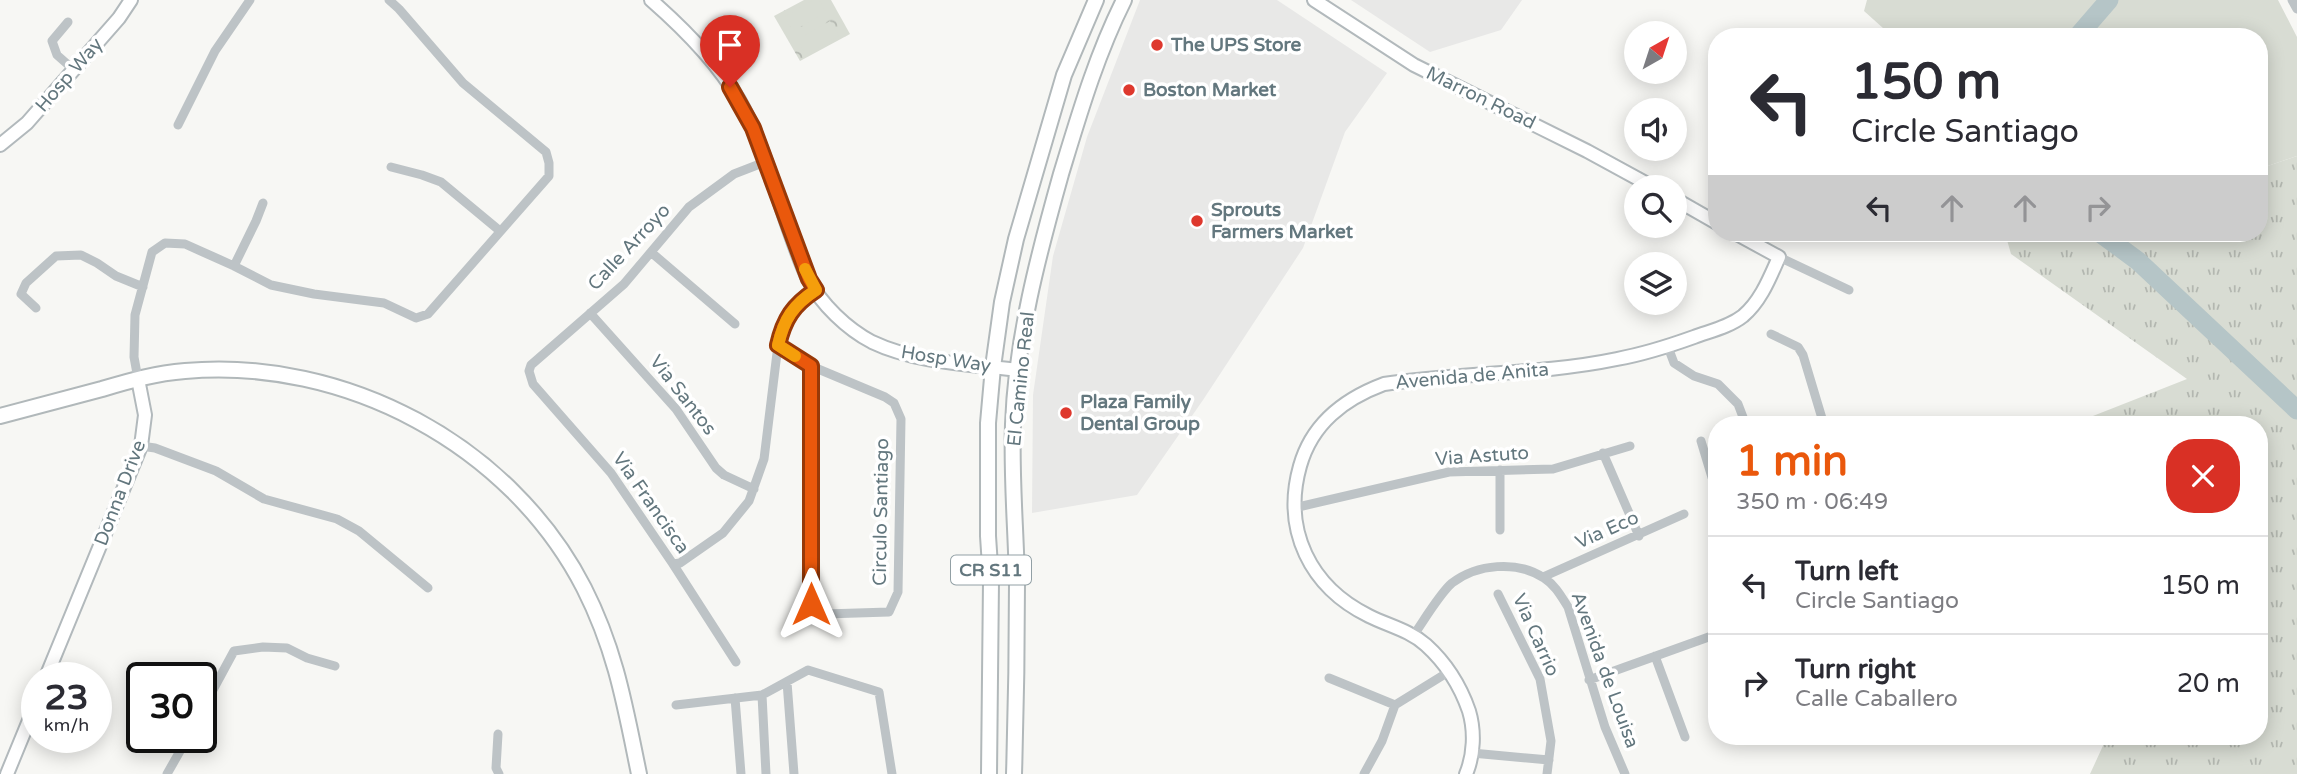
<!DOCTYPE html>
<meta charset="utf-8">
<style>
:root{--surface:#fff;--page:#f2f2f3;--text:#2b2b33;--muted:#7c7c81;--line:#e1e1e2;--accent:#ea580c}
body{margin:0;font-family:"Varela Round",sans-serif;background:var(--page);color:var(--text);height:100vh;display:flex;flex-direction:column;font-size:26px;white-space:nowrap}
*{box-sizing:border-box;margin:0}
p{font-size:23px;color:var(--muted)}
.icon{flex:none;width:38px;height:38px;fill:none;stroke:currentColor;stroke-width:2;stroke-linecap:round;stroke-linejoin:round}
.map{position:relative;flex:1;overflow:hidden}
.panel{position:absolute;left:1708px;top:416px;width:560px;height:329px;display:flex;flex-direction:column;background:var(--surface);border-radius:28px;box-shadow:0 4px 18px #0003}
.panel>*{flex:none}
.top-card{position:absolute;left:1708px;top:28px;width:560px;height:214px;border-radius:28px;box-shadow:0 4px 18px #0003;background:#fff;color:var(--text);overflow:hidden}
.needle{width:46px;rotate:39deg}
.controls{position:absolute;left:1624px;top:21px;display:grid;gap:14px}
.controls a{display:grid;place-items:center;width:63px;height:63px;border-radius:50%;background:var(--surface);box-shadow:0 4px 18px #0003;font-size:35px}
.speed{position:absolute;left:21px;top:662px;display:flex;gap:14px;font-size:35px;font-weight:700;text-align:center}
.speed>*{display:grid;place-content:center;width:91px;height:91px;border-radius:50%;background:var(--surface);box-shadow:0 4px 18px #0003;line-height:1}
.speed small{font-size:18px;font-weight:400}
.speed .limit{border:4px solid #111;border-radius:10px;background:#fff;color:#111}
.pin{position:absolute;display:grid;place-items:center;width:60px;height:60px;color:#fff;margin:-72px -30px;border-radius:50% 50% 50% 0;rotate:-45deg;box-shadow:0 0 7px #0007}
.pin .icon{rotate:45deg}
.me{position:absolute;width:77px;margin:-38px;rotate:0deg;stroke-linejoin:round;filter:drop-shadow(0 0 5px #0008)}
.turn{display:flex;align-items:center;gap:24px;height:147px;padding:0 28px;font-size:32px}
.turn .icon{width:91px;height:91px;stroke-width:2.5}
.turn b{display:block;font-size:49px;line-height:60px}
.lanes{display:flex;align-items:center;height:66px;padding:0 28px;background:#0003;justify-content:center;gap:35px;direction:ltr}
.lanes .off{opacity:.35}
.round{display:grid;place-items:center;flex:none;width:74px;height:74px;border-radius:28px;background:var(--page)}
.summary{display:flex;align-items:center;justify-content:space-between;height:119px;padding:0 28px}
h1{font-size:42px;font-weight:700;line-height:52px;color:var(--accent)}
ul{padding:0;list-style:none}
li{display:flex;align-items:center;gap:21px;height:98px;padding:0 28px;border-top:2px solid var(--line)}
li div{flex:1}
li b{display:block;font-size:26px}
li em{font-style:normal}
.map>svg:first-child{display:block}
.built{fill:#e8e8e7}
.grass{fill:url(#grass-tufts)}
.park{fill:url(#park-crowns)}
.pitch{fill:#d8dcd3}
.lines{fill:none;stroke-linecap:round;stroke-linejoin:round}
.river{stroke:#b5c5c7;stroke-width:19}
.secondary-casing{stroke:#b2b9bc;stroke-width:16}
.primary-casing{stroke:#b1b8ba;stroke-width:18}
.street{stroke:#bdc3c6;stroke-width:9}
.secondary{stroke:#fff;stroke-width:12}
.primary{stroke:#fff;stroke-width:14}
.route-casing{stroke:#983908;stroke-width:18}
.route{stroke:#ea580c;stroke-width:12}
.slow{stroke:#f59e0b;stroke-width:12}
.poi-dot{fill:#de382d;stroke:#fff;stroke-width:2.5}
.labels{text-anchor:middle;dominant-baseline:central;stroke-width:7;stroke-linejoin:round;paint-order:stroke}
.shield{fill:#fff;stroke:#92a0a5;stroke-width:2}
.shield-label{font-size:18px;font-weight:bold;fill:#63777e}
.poi-label{font-size:19px;font-weight:bold;fill:#63777e;stroke:#fff;text-anchor:start}
.street-label{font-size:19px;fill:#63777e;stroke:#fff}
</style>
<div class="map">
<svg width="2297" height="774" viewBox="0 0 2297 774">
<defs>
<pattern id="grass-tufts" width="24" height="20" patternUnits="userSpaceOnUse" patternTransform="scale(1.75)"><rect width="24" height="20" fill="#d8dcd3"/><path d="M3 7l-1-3M5 7V3M7 7l1-3M15 17l-1-3M17 17v-4M19 17l1-3" fill="none" stroke="#b3b7b0"/></pattern>
<pattern id="park-crowns" width="20" height="18" patternUnits="userSpaceOnUse" patternTransform="scale(1.75)"><rect width="20" height="18" fill="#d8dcd3"/><path d="M2 6a3 3 0 1 1 6 0M12 15a3 3 0 1 1 6 0" fill="none" stroke="#b3b7b0"/></pattern>
</defs>
<rect width="100%" height="100%" fill="#f7f7f4"/>
<path class="built" d="M 1140,0 L 1277,0 L 1387,73 L 1345,132 L 1303,248 L 1203,400 L 1137,495 L 1032,513 L 1033,395 L 1053,256 L 1087,137 Z
M 1351,0 L 1522,0 L 1501,30 L 1430,52 Z"/>
<path class="grass" d="M 2297,156 L 2297,774 L 2090,774 L 2107,737 L 2259,737 L 2259,425 L 2070,425 L 2187,379 L 2011,254 L 2005,233 L 2259,233 L 2259,169 Z"/>
<path class="park" d="M 804,0 L 831,0 L 850,34 L 800,61 L 774,16 Z"/>
<path class="pitch" d="M 813,0 L 819,0 L 826,12 L 793,31 L 784,17 Z
M 1867,0 L 2278,0 L 2297,37 L 2297,156 L 2259,169 L 2259,37 L 1893,37 L 1864,11 Z
M 830,21 L 839,36 L 806,54 L 797,40 Z"/>
<g class="lines">
<path class="river" d="M 2077,37 L 2109,0
M 2100,233 L 2138,261 L 2297,410"/>
<defs>
<path id="secondary" d="M 651,0 C 683,28 718,63 739,100 C 770,155 782,222 808,279 C 821,304 847,329 872,342 C 916,363 970,364 1018,370
M 1314,0 L 1414,65 L 1587,151 L 1653,187
M 0,145 L 27,123 L 119,18 L 131,0
M 1675,199 L 1717,223
M 46,677 L 141,446 L 145,415 L 138,379
M 7,774 L 37,701
M 1466,774 C 1474,755 1475,731 1469,711 C 1460,685 1447,664 1426,645 C 1409,630 1389,626 1369,616 C 1310,587 1282,530 1300,466 C 1312,423 1344,399 1384,384 C 1461,372 1540,375 1617,359 C 1644,354 1669,346 1694,337 C 1710,331 1729,327 1743,316 C 1761,301 1770,277 1779,257 L 1735,233"/>
<path id="primary" d="M 0,416 C 34,407 68,398 102,389 C 129,381 156,373 185,371 C 344,357 510,444 584,588 C 616,651 625,706 639,774
M 989,774 L 991,581 L 988,536 L 988,423 L 993,367 L 1002,302 L 1016,239 L 1064,75 L 1096,0
M 1014,774 C 1016,710 1017,647 1017,583 C 1016,530 1011,477 1013,424 C 1016,339 1038,256 1061,174 C 1079,115 1096,56 1124,0"/>
</defs>
<use href="#secondary" class="secondary-casing"/>
<use href="#primary" class="primary-casing"/>
<path class="street" d="M 2292,0 L 2297,9
M 68,22 L 52,41 L 57,55 L 74,70
M 178,125 L 215,51 L 250,0
M 391,167 L 422,175 L 441,182 L 500,231
M 652,253 L 735,324
M 1779,257 L 1849,290
M 234,266 L 271,285 L 314,294 L 384,303 L 416,318 L 428,314 L 549,176 L 549,163 L 546,152 L 463,83 L 399,9 L 389,0
M 36,308 L 21,294 L 26,283 L 56,256 L 81,255 L 97,263 L 116,276 L 143,287
M 590,313 L 676,409 L 716,468 L 724,475 L 754,489
M 1771,334 L 1798,347 L 1803,355 L 1824,425
M 778,345 L 811,366
M 1668,347 L 1674,363 L 1694,376 L 1718,384 L 1738,404 L 1746,425
M 811,366 L 885,397 L 894,403 L 901,419 L 898,592 L 889,612 L 825,614 L 811,604 Z
M 138,379 L 134,357 L 135,315 L 152,252 L 165,243 L 185,244 L 234,266 L 256,221 L 263,203
M 1701,441 L 1717,494
M 141,446 L 155,448 L 216,471 L 264,499 L 337,519 L 359,531 L 428,588
M 1603,453 L 1639,536
M 1294,508 L 1449,472 L 1553,469 L 1630,446
M 1500,530 L 1500,470
M 673,564 L 680,563 L 723,533 L 749,501 L 764,459 L 778,345 L 783,323 L 801,300 L 816,290
M 1543,577 L 1684,514
M 1498,594 L 1540,679 L 1551,741 L 1547,774
M 1413,636 C 1423,622 1440,593 1452,583 C 1477,564 1517,560 1544,578 C 1555,585 1561,596 1568,607 L 1605,727 L 1625,774
M 1655,656 L 1685,737
M 736,662 L 673,564 L 611,473 L 533,384 L 529,371 L 531,365 L 624,284 L 689,207 L 734,174 L 765,162
M 1329,678 L 1395,705
M 1589,680 L 1717,634
M 787,682 L 794,774
M 762,695 L 766,774
M 735,698 L 741,774
M 676,705 L 762,695 L 808,670 L 879,692 L 892,774
M 201,712 L 234,651 L 263,647 L 287,648 L 307,658 L 335,666
M 498,734 L 496,768 L 499,774
M 1472,753 L 1549,760
M 167,774 L 188,737
M 1364,774 L 1382,741 L 1395,705 L 1450,671"/>
<use href="#secondary" class="secondary"/>
<use href="#primary" class="primary"/>
</g>
<g class="lines">
<defs>
<path id="route" d="M 730,87 L 753,128 L 809,279 L 816,290 C 793,305 784,319 778,345 L 811,366 L 811,604"/>
</defs>
<use href="#route" class="route-casing"/>
<use href="#route" class="route"/>
<path class="slow" d="M 795,356 L 778,345 C 784,319 793,305 816,290 L 805,269"/>
</g>
<g class="poi-dot">
<circle cx="1157" cy="45" r="7"/>
<circle cx="1129" cy="90" r="7"/>
<circle cx="1197" cy="221" r="7"/>
<circle cx="1066" cy="413" r="7"/>
</g>
<g class="labels">
<rect class="shield" x="951" y="555.5" width="80" height="29" rx="5"/>
<g class="shield-label">
<text x="991" y="570">CR S11</text>
</g>
<g class="poi-label">
<text x="1171" y="45">The UPS Store</text>
<text x="1143" y="90">Boston Market</text>
<text x="1211" y="210">Sprouts<tspan x="1211" dy="22">Farmers Market</tspan></text>
<text x="1080" y="402">Plaza Family<tspan x="1080" dy="22">Dental Group</tspan></text>
</g>
<g class="street-label">
<text transform="translate(69 75) rotate(-49)">Hosp Way</text>
<text transform="translate(1481 98) rotate(26)">Marron Road</text>
<text transform="translate(629 247) rotate(-47)">Calle Arroyo</text>
<text transform="translate(946 359) rotate(9)">Hosp Way</text>
<text transform="translate(1472 376) rotate(-5)">Avenida de Anita</text>
<text transform="translate(1021 379) rotate(-84)">El Camino Real</text>
<text transform="translate(683 395) rotate(52)">Via Santos</text>
<text transform="translate(1482 456) rotate(-4)">Via Astuto</text>
<text transform="translate(120 493) rotate(-69)">Donna Drive</text>
<text transform="translate(651 503) rotate(55)">Via Francisca</text>
<text transform="translate(881 512) rotate(-89)">Circulo Santiago</text>
<text transform="translate(1607 530) rotate(-24)">Via Eco</text>
<text transform="translate(1536 635) rotate(66)">Via Carrio</text>
<text transform="translate(1605 670) rotate(70)">Avenida de Louisa</text>
</g>
</g>
</svg>
<div class="controls">
<a><svg class="needle" viewBox="-14 -14 28 28"><path d="M0-13l5 13h-10z" fill="#e53935"/><path d="M0 13l5-13h-10z" fill="#7c7c81"/></svg></a>
<a><svg class="icon" aria-label="sound" viewBox="0 0 24 24"><path d="M4 9h4l5-4v14l-5-4H4zM17 9q2 3 0 6"/></svg></a>
<a><svg class="icon" aria-label="search" viewBox="0 0 24 24"><circle cx="10" cy="10" r="6"/><path d="M15 15l6 6"/></svg></a>
<a><svg class="icon" aria-label="layers" viewBox="0 0 24 24"><path d="M12 4l9 5-9 5-9-5zM3 14l9 5 9-5"/></svg></a>
</div>
<div class="speed"><div>23<small>km/h</small></div><div class="limit">30</div></div>
<div class="pin" style="left:730px;top:87px;background:#d93025"><svg class="icon" aria-label="arrive" viewBox="0 0 24 24"><path d="M6 21V4h12l-3 4 3 4H6"/></svg></div>
<svg class="me" style="left:811px;top:604px" viewBox="-20 -20 40 40"><path d="M0-17L14 15 0 8-14 15z" fill="#ea580c" stroke="#fff" stroke-width="4"/></svg>
<div class="top-card">
<div class="turn"><svg class="icon" aria-label="left" viewBox="0 0 24 24"><path d="M17 20v-9H6M10 6l-5 5 5 5"/></svg><div><b>150 m</b>Circle Santiago</div></div>
<div class="lanes"><svg class="icon" aria-label="left" viewBox="0 0 24 24"><path d="M17 20v-9H6M10 6l-5 5 5 5"/></svg><svg class="icon off" aria-label="ahead" viewBox="0 0 24 24"><path d="M12 20V5M6 11l6-6 6 6"/></svg><svg class="icon off" aria-label="ahead" viewBox="0 0 24 24"><path d="M12 20V5M6 11l6-6 6 6"/></svg><svg class="icon off" aria-label="right" viewBox="0 0 24 24"><path d="M7 20v-9h11M14 6l5 5-5 5"/></svg></div>
</div>
<section class="panel">
<div class="summary"><div><h1>1 min</h1><p>350 m · 06:49</p></div><a class="round" style="background:#d93025;color:#fff"><svg class="icon" aria-label="close" viewBox="0 0 24 24"><path d="M6 6l12 12M18 6L6 18"/></svg></a></div>
<ul>
<li><svg class="icon" aria-label="left" viewBox="0 0 24 24"><path d="M17 20v-9H6M10 6l-5 5 5 5"/></svg><div><b>Turn left</b><p>Circle Santiago</p></div><em>150 m</em></li>
<li><svg class="icon" aria-label="right" viewBox="0 0 24 24"><path d="M7 20v-9h11M14 6l5 5-5 5"/></svg><div><b>Turn right</b><p>Calle Caballero</p></div><em>20 m</em></li>
</ul>
</section>
</div>
